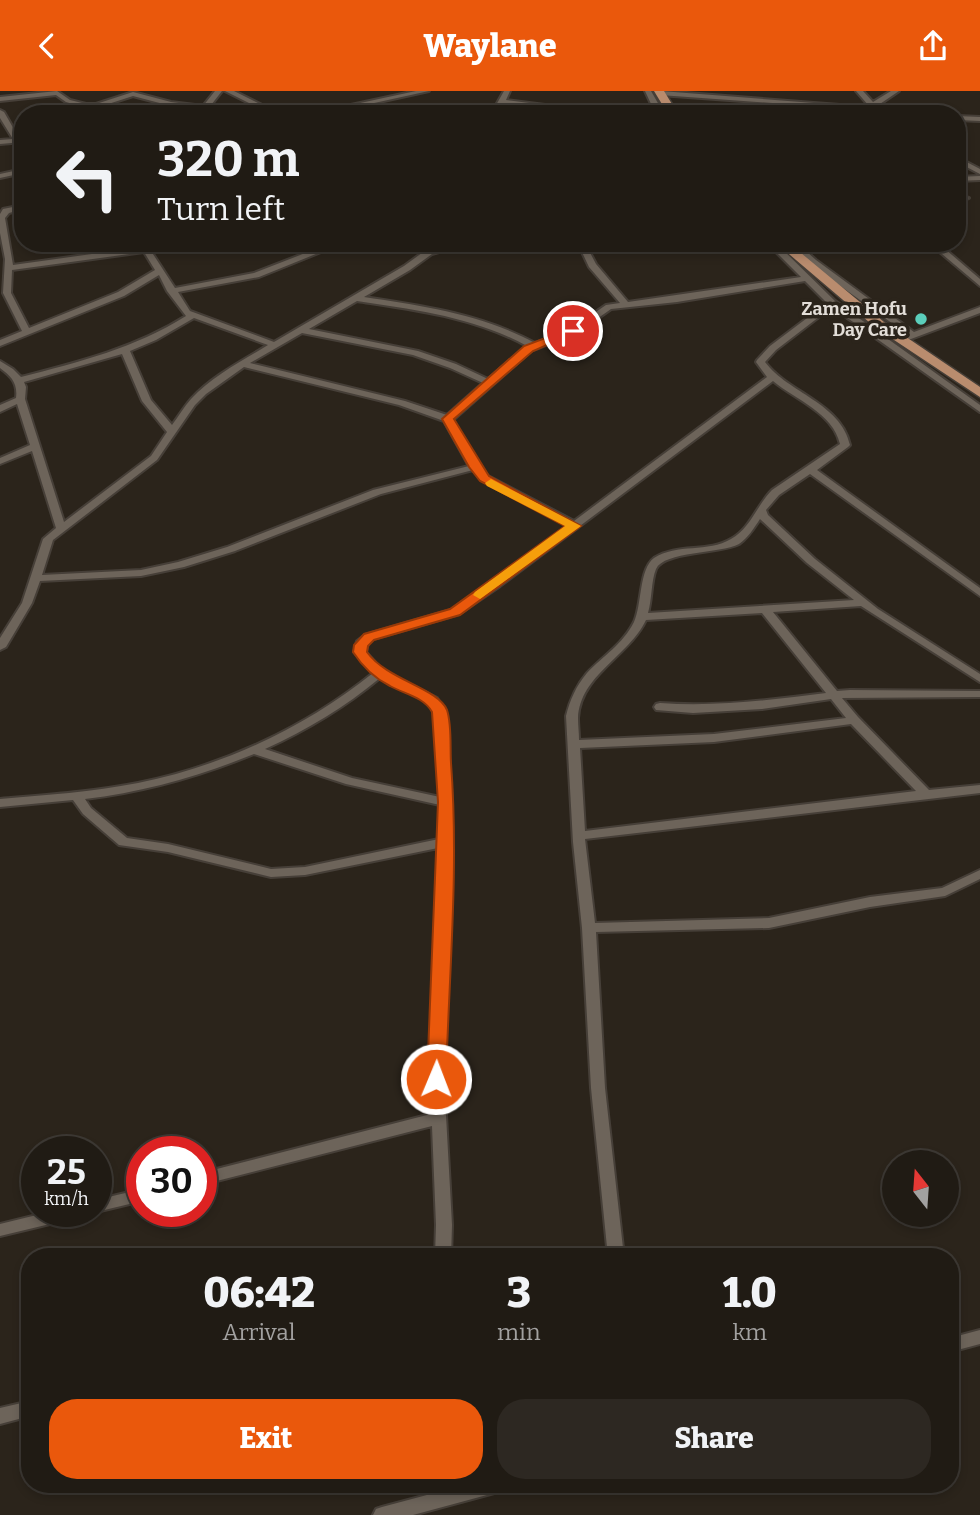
<!DOCTYPE html>
<style>
:root{--surface:#201b14;--page:#2d2822;--text:#f1f3f6;--muted:#a2a1a0;--line:#3d3934;--accent:#ea580c}
body{margin:0;font-family:Bitter,serif;background:var(--page);color:var(--text);height:100vh;display:flex;flex-direction:column;font-size:26px;white-space:nowrap}
*{box-sizing:border-box;margin:0}
p{font-size:23px;color:var(--muted)}
.icon{flex:none;width:38px;height:38px;fill:none;stroke:currentColor;stroke-width:2;stroke-linecap:round;stroke-linejoin:round}
.map{position:relative;flex:1;overflow:hidden}
.panel{position:absolute;left:21px;top:1157px;width:938px;height:245px;display:flex;flex-direction:column;background:var(--surface);border-radius:28px;box-shadow:0 4px 10px #0003,0 0 0 2px var(--line)}
.panel>*{flex:none}
.guide{position:absolute;left:14px;top:14px;width:952px;height:147px;border-radius:28px;box-shadow:0 4px 10px #0003,0 0 0 2px var(--line);background:#201b14;color:var(--text);overflow:hidden}
.needle{width:46px;rotate:343deg}
.fabs{position:absolute;left:882px;top:1059px;display:grid;gap:14px}
.fabs a{display:grid;place-items:center;width:77px;height:77px;border-radius:50%;background:var(--surface);box-shadow:0 4px 10px #0003,0 0 0 2px var(--line);font-size:35px}
.speed{position:absolute;left:21px;top:1045px;display:flex;gap:14px;font-size:35px;font-weight:700;text-align:center}
.speed>*{display:grid;place-content:center;width:91px;height:91px;border-radius:50%;background:var(--surface);box-shadow:0 4px 10px #0003,0 0 0 2px var(--line);line-height:1}
.speed small{font-size:18px;font-weight:400}
.speed .limit{border:10px solid #d22;background:#fff;color:#111}
.pin{position:absolute;display:grid;place-items:center;width:60px;height:60px;color:#fff;margin:-30px;border:4px solid #fff;border-radius:50%;box-shadow:0 2px 7px #0007}
.me{position:absolute;width:77px;margin:-38px;rotate:1deg;stroke-linejoin:round;filter:drop-shadow(0 0 5px #0008)}
.turn{display:flex;align-items:center;gap:24px;height:147px;padding:0 28px;font-size:32px}
.turn .icon{width:91px;height:91px;stroke-width:2.5}
.turn b{display:block;font-size:49px;line-height:60px}
.eta{display:flex;justify-content:space-evenly;align-items:center;height:119px;text-align:center}
.eta b{font-size:42px;font-weight:800;line-height:49px}
.primary-button{display:flex;gap:14px;margin-top:auto;padding:14px 28px}
.primary-button a{flex:1;height:80px;border-radius:28px;background:var(--accent);color:#fff;font-size:28px;font-weight:800;line-height:80px;text-align:center}
.primary-button a+a{background:var(--page);color:var(--text)}
header{display:flex;justify-content:space-between;align-items:center;height:91px;padding:0 28px;background:var(--accent);color:#fff;font-size:32px;font-weight:800}
.map>svg:first-child{display:block}
.lines{fill:none;stroke-linecap:round;stroke-linejoin:round}
.minor-casing{stroke:#463f38;stroke-width:4}
.primary-casing{stroke:#463f38;stroke-width:3}
.minor{fill:#6d645a;fill-rule:evenodd}
.primary{fill:#b98c6e;fill-rule:evenodd}
.route{fill:#ea580c;stroke:#983908;stroke-width:2}
.slow{fill:#f59e0b}
.poi-dot{fill:#5bcebb;stroke:#2b241b;stroke-width:2.5}
.labels{text-anchor:middle;dominant-baseline:central;stroke-width:7;stroke-linejoin:round;paint-order:stroke}
.far-poi-label{font-size:18px;font-weight:bold;fill:#e3ded8;stroke:#2b241b;text-anchor:end}
</style>
<header><svg class="icon" aria-label="back" viewBox="0 0 24 24"><path d="M15 5l-7 7 7 7"/></svg>Waylane<svg class="icon" aria-label="share" viewBox="0 0 24 24"><path d="M12 15V3M7 8l5-5 5 5M5 13v7h14v-7"/></svg></header>
<div class="map">
<svg width="980" height="1424" viewBox="0 0 980 1424">
<rect width="100%" height="100%" fill="#2b241b"/>
<g class="lines">
<defs>
<path id="minor" d="M 57,0 L 70,9 L 86,13 L 96,13 L 133,1 L 171,11 L 203,15 L 215,0 L 222,0 L 204,23 L 197,23 L 200,18 L 171,15 L 133,5 L 99,16 L 86,17 L 66,11 L 56,4 L 0,10 L 0,6 Z
M 225,0 L 234,0 L 280,23 L 271,23 Z
M 416,0 L 429,0 L 324,23 L 309,23 Z
M 504,0 L 510,0 L 506,9 L 545,14 L 652,15 L 645,0 L 651,0 L 663,21 L 658,23 L 654,19 L 545,18 L 503,12 L 498,23 L 491,23 Z
M 661,0 L 866,16 L 869,15 L 856,0 L 863,0 L 873,11 L 891,0 L 899,0 L 874,17 L 910,23 L 887,23 L 841,17 L 660,4 L 657,2 Z
M 0,19 L 4,21 L 19,47 L 23,47 L 23,51 L 0,53 L 0,49 L 13,48 L 0,27 Z
M 957,25 L 980,26 L 980,30 L 957,29 Z
M 957,66 L 980,78 L 980,83 L 957,71 Z
M 23,78 L 23,82 L 0,87 L 0,83 Z
M 980,85 L 980,89 L 957,90 L 957,86 Z
M 962,105 L 969,107 L 957,112 L 957,107 Z
M 23,114 L 23,118 L 9,122 L 5,127 L 13,174 L 142,156 L 142,152 L 150,152 L 150,155 L 173,152 L 197,152 L 151,160 L 175,197 L 254,182 L 331,152 L 343,152 L 259,186 L 178,201 L 190,220 L 274,251 L 404,175 L 426,159 L 455,152 L 470,152 L 432,163 L 410,179 L 364,206 C 423,215 481,223 535,252 L 571,238 L 606,214 L 620,212 L 589,176 L 581,159 L 572,152 L 581,152 L 587,156 L 596,173 L 628,211 L 801,186 L 767,152 L 776,152 L 835,210 L 980,314 L 980,321 L 832,216 L 776,259 L 765,271 C 788,302 841,312 850,354 L 848,356 L 817,379 L 980,497 L 980,505 L 810,383 L 779,404 L 766,419 L 768,424 L 815,468 L 878,518 L 980,583 L 980,591 L 861,515 L 773,521 L 837,600 L 850,599 L 980,600 L 980,606 L 842,607 L 858,626 L 929,699 L 980,694 L 980,702 L 585,748 L 595,832 L 769,827 L 870,806 L 942,797 L 980,779 L 980,788 L 945,805 L 870,816 L 769,837 L 596,841 L 605,997 L 624,1166 L 608,1166 L 591,997 L 582,837 L 573,751 L 566,625 C 570,609 576,595 587,582 C 603,565 623,553 634,531 C 642,514 639,478 654,467 C 677,452 708,462 731,448 C 750,438 757,414 772,399 L 840,353 C 833,322 796,309 773,290 L 500,495 L 459,523 L 373,548 L 368,552 L 366,561 L 383,580 L 437,607 L 446,621 L 452,711 L 444,988 L 452,1134 L 451,1166 L 435,1166 L 436,1134 L 432,1035 L 201,1094 L 201,1082 L 431,1023 L 430,988 L 438,757 L 305,784 L 271,786 L 168,761 L 119,754 L 83,723 L 73,709 L 0,716 L 0,708 C 46,704 92,701 138,692 C 223,675 306,636 373,582 L 354,561 L 357,550 L 365,544 L 451,519 L 568,435 L 482,389 L 473,379 L 381,403 L 235,460 L 184,476 L 141,485 L 40,490 L 32,512 L 6,556 L 0,559 L 0,547 L 22,512 L 43,448 L 56,437 L 32,360 L 0,373 L 0,367 L 30,354 L 17,313 L 0,321 L 0,314 L 16,307 C 18,292 11,285 0,277 L 0,270 L 13,278 L 21,286 C 79,271 135,257 186,225 L 167,200 L 159,184 L 124,205 L 0,255 L 0,249 L 22,240 L 3,202 L 5,168 L 0,142 L 0,123 L 3,118 ZM 144,161 L 155,179 L 118,201 L 29,237 L 11,202 L 12,179 ZM 805,190 L 827,212 L 770,255 L 757,269 L 756,271 L 767,286 L 574,430 L 488,385 L 479,375 L 453,329 L 531,260 L 577,242 L 611,218 L 677,211 ZM 357,210 C 416,219 474,226 527,255 L 488,288 L 456,273 L 418,260 L 309,238 ZM 194,227 L 268,254 C 242,270 212,285 191,308 C 184,316 178,326 172,334 L 151,309 L 130,260 L 156,249 ZM 302,242 L 413,264 L 450,277 L 483,292 L 447,324 L 405,310 L 250,272 ZM 122,263 L 142,310 L 167,341 L 151,365 L 64,431 L 25,308 L 26,296 L 24,291 ZM 244,276 L 399,314 L 444,330 L 469,375 L 373,399 L 227,456 L 178,471 L 141,479 L 42,484 L 53,449 L 157,369 L 195,314 L 206,303 ZM 760,428 L 807,472 L 854,509 L 648,522 C 652,509 651,490 656,478 C 664,460 720,463 739,453 C 748,447 754,437 760,428 ZM 762,522 L 826,602 C 771,609 716,616 660,612 L 656,613 L 654,616 L 656,619 L 693,622 L 762,618 L 831,608 L 846,627 L 714,643 L 579,649 C 579,642 578,634 578,627 C 580,584 629,565 646,529 ZM 380,587 L 429,611 L 434,621 L 440,706 L 352,687 L 265,658 C 307,639 345,616 380,587 ZM 851,633 L 916,700 L 585,740 L 580,657 L 714,651 ZM 254,663 L 346,693 L 440,714 L 439,748 L 305,776 L 271,778 L 168,753 L 127,747 L 91,717 L 85,708 C 144,701 200,685 254,663 Z
M 788,152 L 797,152 L 816,169 L 914,241 L 980,216 L 980,222 L 911,248 L 905,248 L 904,246 L 907,243 L 810,173 Z
M 929,152 L 938,152 L 980,188 L 980,195 Z
M 142,1098 L 142,1110 L 96,1121 L 92,1120 L 96,1120 L 96,1109 Z
M 53,1120 L 87,1120 L 84,1124 L 79,1126 L 0,1145 L 0,1133 Z
M 980,1239 L 980,1253 L 950,1261 L 950,1247 Z
M 30,1310 L 30,1325 L 0,1333 L 0,1317 Z
M 468,1393 L 507,1393 L 504,1399 L 498,1401 L 413,1424 L 373,1424 L 376,1418 L 382,1416 Z"/>
<path id="primary" d="M 654,0 L 664,0 L 678,23 L 668,23 Z
M 776,152 L 789,152 L 884,231 L 980,296 L 980,306 L 876,237 Z"/>
</defs>
<use href="#minor" class="minor-casing"/>
<use href="#primary" class="primary-casing"/>
<use href="#minor" class="minor"/>
<use href="#primary" class="primary"/>
</g>
<path class="route" d="M 569,238 L 579,240 L 533,260 L 454,328 L 489,385 L 581,435 L 460,524 L 374,549 L 368,555 L 367,561 C 387,589 438,597 447,619 C 452,634 450,657 451,672 C 459,777 449,883 446,988 L 443,993 L 430,993 L 427,988 L 438,711 L 432,621 C 424,606 404,603 390,595 C 374,587 362,575 353,561 L 354,554 L 364,543 L 450,518 L 565,435 L 480,390 L 469,376 L 442,328 L 524,255 Z"/>
<path class="slow" d="M 491,388 L 581,435 L 480,508 L 473,504 L 475,501 L 565,435 L 487,395 L 485,392 Z"/>
<circle class="poi-dot" cx="921" cy="228" r="7"/>
<g class="labels">
<g class="far-poi-label">
<text x="907" y="218">Zamen Hofu<tspan x="907" dy="21">Day Care</tspan></text>
</g>
</g>
</svg>
<div class="fabs">
<a><svg class="needle" viewBox="-14 -14 28 28"><path d="M0-13l5 13h-10z" fill="#e53935"/><path d="M0 13l5-13h-10z" fill="#a2a1a0"/></svg></a>
</div>
<div class="speed"><div>25<small>km/h</small></div><div class="limit">30</div></div>
<div class="pin" style="left:573px;top:240px;background:#d93025"><svg class="icon" aria-label="arrive" viewBox="0 0 24 24"><path d="M6 21V4h12l-3 4 3 4H6"/></svg></div>
<svg class="me" style="left:436px;top:988px" viewBox="-20 -20 40 40"><circle r="17" fill="#ea580c" stroke="#fff" stroke-width="3"/><path d="M0-11L8 9 0 5-8 9z" fill="#fff"/></svg>
<div class="guide">
<div class="turn"><svg class="icon" aria-label="left" viewBox="0 0 24 24"><path d="M17 20v-9H6M10 6l-5 5 5 5"/></svg><div><b>320 m</b>Turn left</div></div>
</div>
<section class="panel">
<div class="eta">
<div><b>06:42</b><p>Arrival</p></div>
<div><b>3</b><p>min</p></div>
<div><b>1.0</b><p>km</p></div>
</div>
<div class="primary-button"><a>Exit</a><a>Share</a></div>
</section>
</div>
